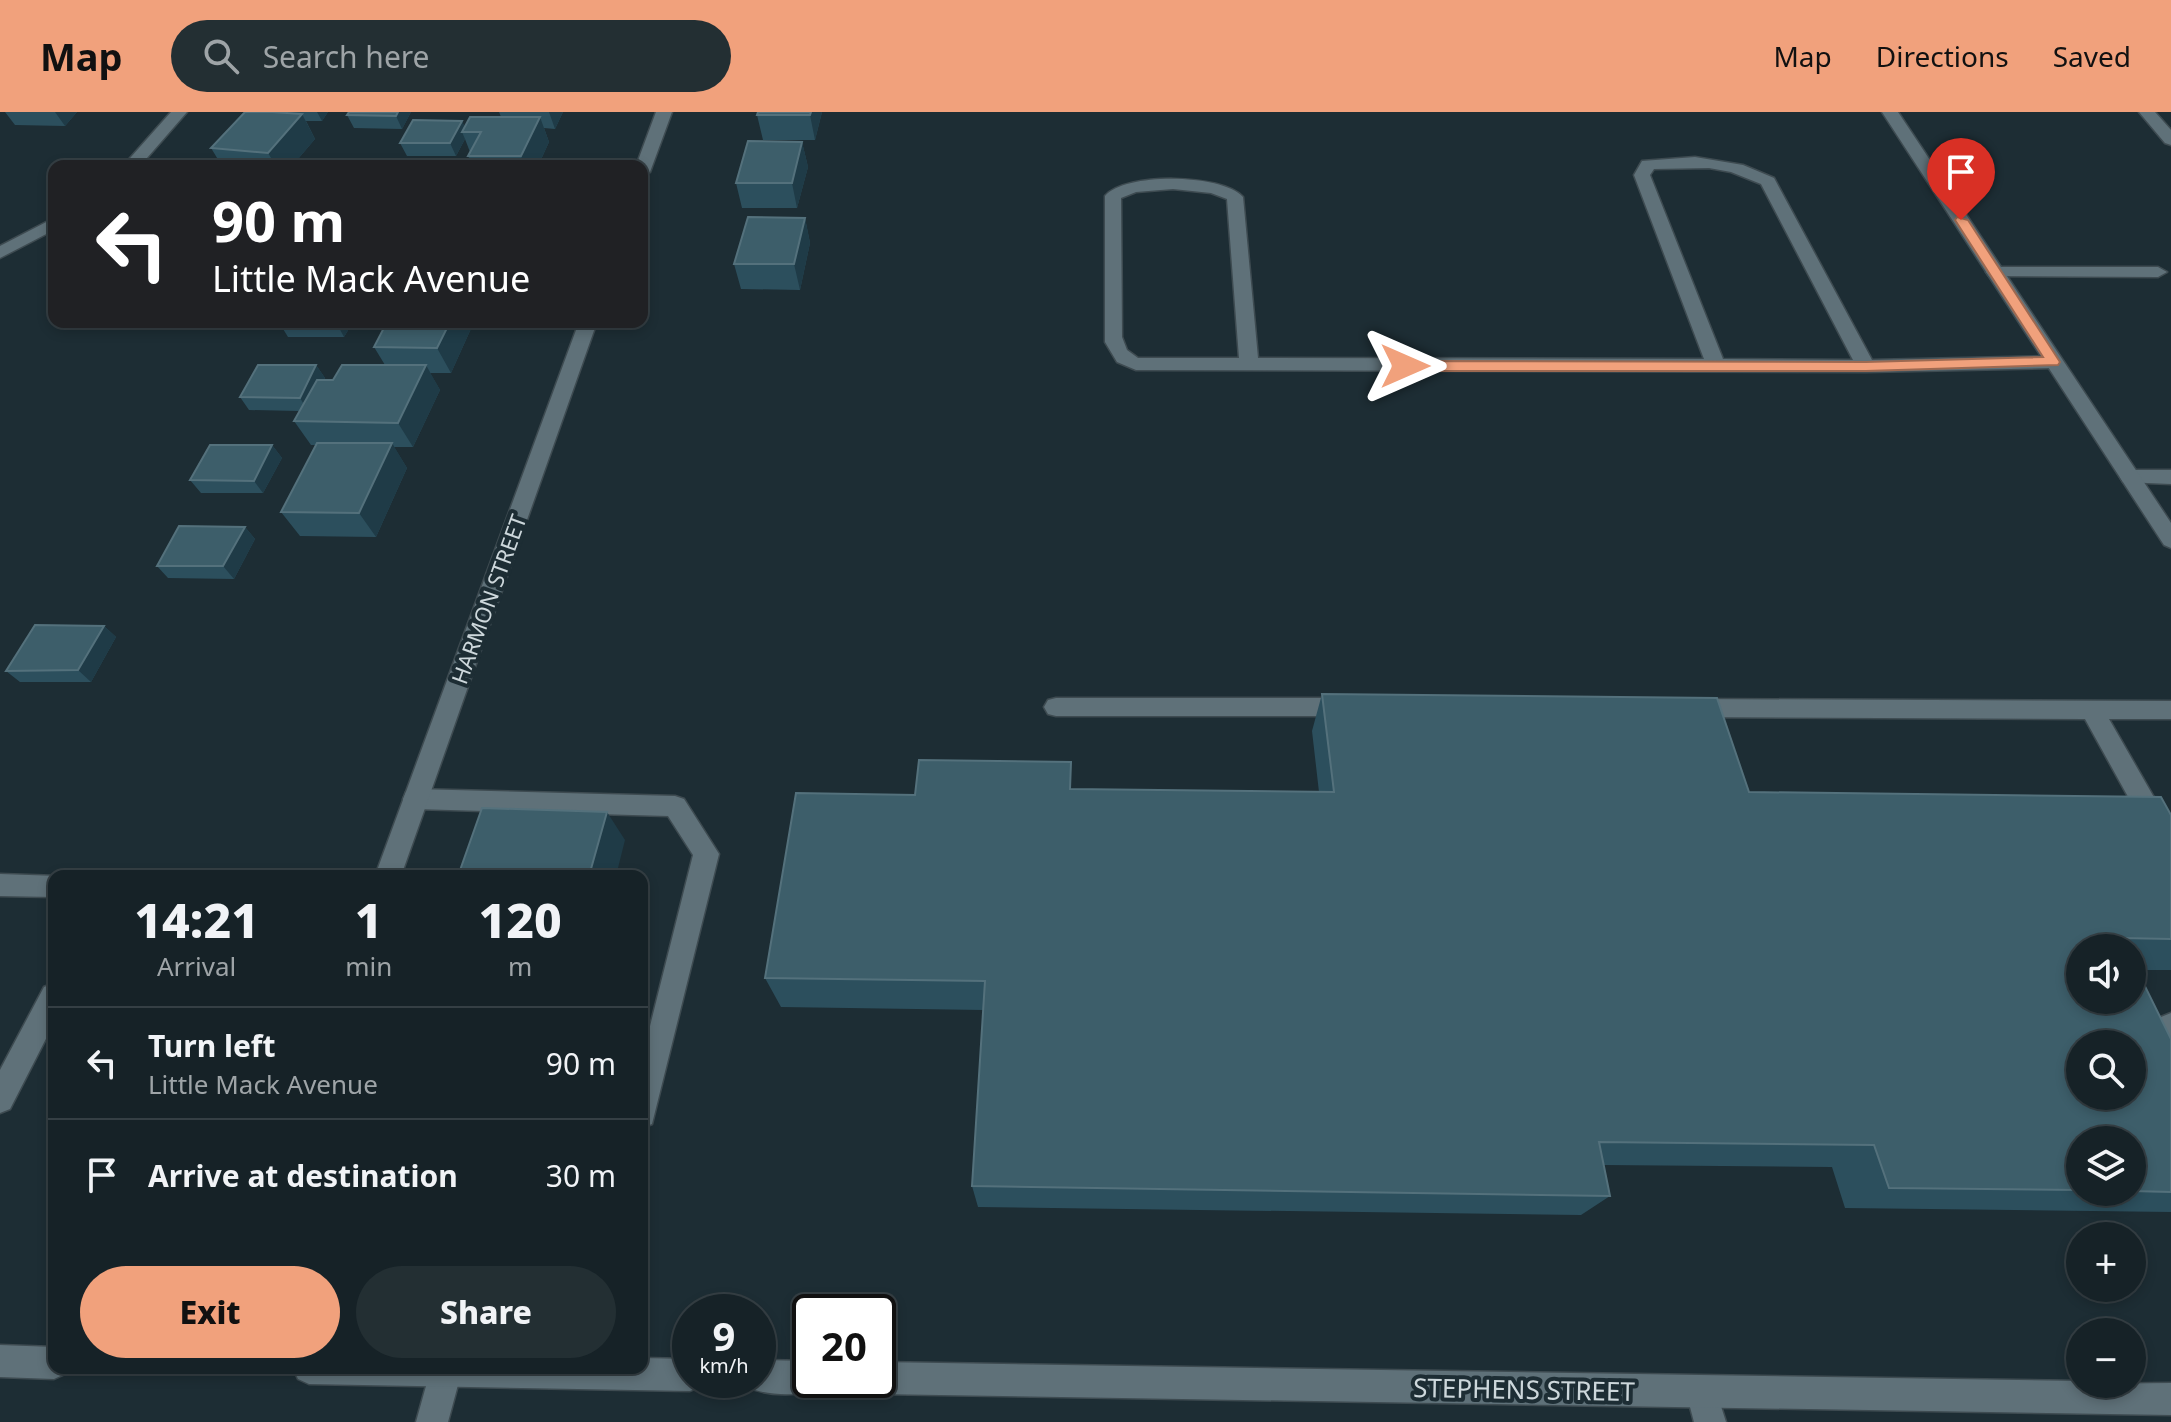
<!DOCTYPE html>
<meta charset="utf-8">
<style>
:root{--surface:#162227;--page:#232f33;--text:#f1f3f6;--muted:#9ea4a7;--line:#353f44;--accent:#f1a17c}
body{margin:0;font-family:"Noto Sans",sans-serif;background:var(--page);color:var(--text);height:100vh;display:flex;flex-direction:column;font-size:30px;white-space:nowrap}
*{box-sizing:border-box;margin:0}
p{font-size:26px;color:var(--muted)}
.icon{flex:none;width:44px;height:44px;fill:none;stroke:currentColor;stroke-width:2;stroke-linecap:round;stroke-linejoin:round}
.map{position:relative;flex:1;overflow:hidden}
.panel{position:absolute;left:48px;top:758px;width:600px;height:504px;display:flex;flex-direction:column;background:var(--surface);border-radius:16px;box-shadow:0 4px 12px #0003,0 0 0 2px var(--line)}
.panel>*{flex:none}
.top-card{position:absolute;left:48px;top:48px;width:600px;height:168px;border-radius:16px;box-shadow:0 4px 12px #0003,0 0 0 2px var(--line);background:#202124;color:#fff;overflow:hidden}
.controls{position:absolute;left:2066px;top:822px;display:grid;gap:16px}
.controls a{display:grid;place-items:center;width:80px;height:80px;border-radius:50%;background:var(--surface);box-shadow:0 4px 12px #0003,0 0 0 2px var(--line);font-size:40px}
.speed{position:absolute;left:672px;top:1182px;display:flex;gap:16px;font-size:40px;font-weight:700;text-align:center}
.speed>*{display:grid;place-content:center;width:104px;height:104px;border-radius:50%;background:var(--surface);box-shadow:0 4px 12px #0003,0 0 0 2px var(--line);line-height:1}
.speed small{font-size:20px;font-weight:400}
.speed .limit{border:4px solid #111;border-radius:12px;background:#fff;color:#111}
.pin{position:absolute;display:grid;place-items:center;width:68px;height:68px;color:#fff;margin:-82px -34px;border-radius:50% 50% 50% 0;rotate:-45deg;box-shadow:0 0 8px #0007}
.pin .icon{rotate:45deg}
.me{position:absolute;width:88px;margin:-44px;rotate:90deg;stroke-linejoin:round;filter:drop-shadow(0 0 6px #0008)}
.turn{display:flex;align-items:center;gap:28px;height:168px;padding:0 32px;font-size:36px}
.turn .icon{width:104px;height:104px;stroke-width:2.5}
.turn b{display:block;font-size:56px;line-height:68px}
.eta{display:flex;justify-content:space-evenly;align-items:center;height:136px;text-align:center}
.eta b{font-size:48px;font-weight:800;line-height:56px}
.cta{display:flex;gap:16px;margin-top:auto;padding:16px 32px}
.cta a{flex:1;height:92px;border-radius:48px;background:var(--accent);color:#111;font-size:32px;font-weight:800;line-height:92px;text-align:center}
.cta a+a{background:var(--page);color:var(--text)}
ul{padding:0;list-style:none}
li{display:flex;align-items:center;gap:24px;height:112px;padding:0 32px;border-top:2px solid var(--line)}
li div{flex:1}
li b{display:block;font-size:30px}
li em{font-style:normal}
header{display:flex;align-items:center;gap:48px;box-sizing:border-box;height:112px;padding:0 40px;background:var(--accent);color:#111}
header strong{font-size:38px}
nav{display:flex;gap:44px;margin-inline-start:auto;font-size:28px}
.search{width:560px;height:72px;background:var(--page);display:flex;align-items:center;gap:20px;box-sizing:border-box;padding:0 28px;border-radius:44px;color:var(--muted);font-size:30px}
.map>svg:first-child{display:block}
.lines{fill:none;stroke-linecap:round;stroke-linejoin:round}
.lane-casing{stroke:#3e4b51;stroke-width:3}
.street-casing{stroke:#3e4b51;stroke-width:3}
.secondary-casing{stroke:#3e4b51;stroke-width:3}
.lane{fill:#5f7179;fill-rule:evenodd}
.street{fill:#5f7179;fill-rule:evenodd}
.secondary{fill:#5f7179;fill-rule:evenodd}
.wall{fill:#2c4f5d;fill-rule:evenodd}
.shaded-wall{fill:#1f3b47}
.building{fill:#3d5e6a;stroke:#54717c;stroke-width:2;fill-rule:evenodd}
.route{fill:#f1a17c;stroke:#9d6951;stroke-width:2}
.labels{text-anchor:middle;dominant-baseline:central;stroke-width:8;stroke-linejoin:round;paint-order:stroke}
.street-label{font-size:22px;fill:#cdd7db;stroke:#1d2d34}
.near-street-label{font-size:26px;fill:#cdd7db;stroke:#1d2d34}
</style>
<header>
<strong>Map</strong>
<div class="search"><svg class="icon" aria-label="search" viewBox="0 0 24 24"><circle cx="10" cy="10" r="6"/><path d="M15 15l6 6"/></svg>Search here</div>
<nav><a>Map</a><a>Directions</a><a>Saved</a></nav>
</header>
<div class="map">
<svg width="2171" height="1310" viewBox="0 0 2171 1310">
<rect width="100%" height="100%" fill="#1d2d34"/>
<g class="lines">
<defs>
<path id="lane" d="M 2139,0 L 2155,0 L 2171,18 L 2171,33 L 2165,31 Z
M 1695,45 L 1743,53 L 1774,66 L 1872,248 L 2053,244 L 2062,250 L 2053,256 L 1866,260 L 1136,258 L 1117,250 L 1105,230 L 1105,84 C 1126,60 1222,62 1243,85 L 1258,246 L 1704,247 L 1634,63 L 1642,49 ZM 1709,56 L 1731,60 L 1761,72 L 1853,248 L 1723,247 L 1650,63 L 1654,57 ZM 1173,77 L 1211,81 L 1227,87 L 1239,246 L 1138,246 L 1127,238 L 1122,225 L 1121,86 L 1136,80 Z
M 1995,155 L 2158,155 L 2167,160 L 2158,165 L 1989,164 L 1986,160 L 1989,156 Z
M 2130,358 L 2171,358 L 2171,372 L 2123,370 L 2120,365 L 2123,360 Z
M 1056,586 L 1349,586 L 1357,588 L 1361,595 L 1357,602 L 1349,604 L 1056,604 L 1048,602 L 1044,595 L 1048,588 Z
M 1689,587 L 2171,589 L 2171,607 L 2109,607 L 2171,715 L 2171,749 L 2162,746 L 2085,607 L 1689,605 L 1681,603 L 1677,596 L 1681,589 Z
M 415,677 L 675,684 L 684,687 L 719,742 L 652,1012 L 642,1016 L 642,946 L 693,743 L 668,704 L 415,697 L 406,694 L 403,687 L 406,680 Z
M 0,762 L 58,764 L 54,764 L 54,785 L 0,784 Z
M 54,871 L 54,911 L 10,997 L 0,1001 L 0,958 L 44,875 Z
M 2171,901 L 2171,928 L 2161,924 L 2157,915 L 2161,905 Z
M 431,1256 L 462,1258 L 448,1310 L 416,1310 Z
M 1702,1264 L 1713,1269 L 1726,1310 L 1694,1310 L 1686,1280 L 1691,1269 Z"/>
<path id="street" d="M 171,0 L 187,0 L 140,54 L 123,54 Z
M 656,0 L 672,0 L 650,60 L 642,65 L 642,54 L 636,54 Z
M 54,106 L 54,118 L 0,146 L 0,134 Z
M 579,210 L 597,210 L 401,764 L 375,764 Z"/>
<path id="secondary" d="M 1882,0 L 1898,0 L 2171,411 L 2171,436 L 2164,433 Z
M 0,1233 L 54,1235 L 54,1256 L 68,1256 L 65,1262 L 54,1267 L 0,1265 Z
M 642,1246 L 690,1247 L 690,1268 L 704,1268 L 701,1274 L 690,1279 L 309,1272 L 298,1267 L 293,1256 L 642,1256 Z
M 758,1248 L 810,1249 L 810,1268 L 825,1268 L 821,1276 C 801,1285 767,1284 747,1275 L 744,1268 L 758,1268 Z
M 878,1250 L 2080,1269 L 2080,1272 L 2171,1271 L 2171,1303 L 878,1282 L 867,1277 L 863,1268 L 878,1268 Z"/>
</defs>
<use href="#lane" class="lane-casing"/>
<use href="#street" class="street-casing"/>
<use href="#secondary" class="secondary-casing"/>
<use href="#lane" class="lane"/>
<use href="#street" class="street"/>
<use href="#secondary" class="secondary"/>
</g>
<path class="wall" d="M 5,0 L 77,0 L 65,14 L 15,13 Z
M 245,0 L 328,0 L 322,9 L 306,9 L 315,27 L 292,54 L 222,54 L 211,36 Z
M 411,0 L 402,17 L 354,16 L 347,3 Z
M 499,0 L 563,0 L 555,17 L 544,16 L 549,30 L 538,54 L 473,54 L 468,44 L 470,40 L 465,27 L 456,44 L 407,44 L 400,31 L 462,9 L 464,14 L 501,5 Z
M 758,0 L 822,0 L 815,28 L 763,28 L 757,3 Z
M 802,30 L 808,55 L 797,96 L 742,96 L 736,71 Z
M 805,106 L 810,131 L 800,178 L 741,177 L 734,152 Z
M 353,210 L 344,225 L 288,225 L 280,212 Z
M 387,210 L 474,210 L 451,261 L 430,261 L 440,278 L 413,335 L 394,335 L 407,356 L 376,425 L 300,424 L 281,400 L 316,333 L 311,333 L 294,309 L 299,299 L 249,298 L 240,285 L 316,253 L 325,266 L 324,268 L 333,268 L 385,253 L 374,235 Z
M 272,333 L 282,346 L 263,381 L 201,381 L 190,368 Z
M 245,415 L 255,427 L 234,467 L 168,466 L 157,454 Z
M 104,514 L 116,525 L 91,570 L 20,570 L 6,559 Z
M 1322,582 L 1749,680 L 2171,703 L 2171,858 L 2137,858 L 2171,927 L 2171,1100 L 1845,1096 L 1832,1055 L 1604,1053 L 1610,1084 L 1581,1103 L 978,1095 L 972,1074 L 983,898 L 781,895 L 765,866 L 1071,677 L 1319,680 L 1312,619 ZM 2080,836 L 2132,836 L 2132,888 ZM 2080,1028 L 2132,1028 L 2132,1080 L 2080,1080 Z"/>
<path class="shaded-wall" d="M 55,0 L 77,0 L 65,14 Z
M 317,0 L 328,0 L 322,9 Z
M 398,0 L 411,0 L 402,17 L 396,4 Z
M 549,0 L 563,0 L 555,17 Z
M 811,0 L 822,0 L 815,28 L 810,3 Z
M 302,2 L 315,27 L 292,54 L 276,54 L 268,41 Z
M 540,5 L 549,30 L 538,54 L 524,54 L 521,44 Z
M 462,9 L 467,20 L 462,20 L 465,27 L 456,44 L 450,31 Z
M 802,30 L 808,55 L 797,96 L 792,71 Z
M 805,106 L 810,131 L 800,178 L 794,152 Z
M 338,210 L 353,210 L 344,225 L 337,212 Z
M 450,210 L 474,210 L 451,261 L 437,236 Z
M 316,253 L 325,266 L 308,299 L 300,286 Z
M 426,253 L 440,278 L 413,335 L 398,311 Z
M 392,331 L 407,356 L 376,425 L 359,401 Z
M 272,333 L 282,346 L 263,381 L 254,369 Z
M 245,415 L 255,427 L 234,467 L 223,454 Z
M 104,514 L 116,525 L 91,570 L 78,558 Z
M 607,700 L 625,728 L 616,764 L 589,764 Z"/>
<path class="building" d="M 245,0 L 272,0 L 302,2 L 268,41 L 211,36 Z
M 349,0 L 398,0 L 396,4 L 347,3 Z
M 758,0 L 811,0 L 810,3 L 757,3 Z
M 470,5 L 540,5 L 521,44 L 468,44 L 481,20 L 462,20 Z
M 413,8 L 462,9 L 450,31 L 400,31 Z
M 748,29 L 802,30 L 792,71 L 736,71 Z
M 194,50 L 211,54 L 189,54 Z
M 748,105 L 805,106 L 794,152 L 734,152 Z
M 281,210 L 338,210 L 337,212 L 280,212 Z
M 387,210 L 450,210 L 437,236 L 374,235 Z
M 258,253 L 316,253 L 300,286 L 240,285 Z
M 342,253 L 426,253 L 398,311 L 294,309 L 317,268 L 333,268 Z
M 317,331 L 392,331 L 359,401 L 281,400 Z
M 210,333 L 272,333 L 254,369 L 190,368 Z
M 179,414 L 245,415 L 223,454 L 157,454 Z
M 35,513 L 104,514 L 78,558 L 6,559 Z
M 1322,582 L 1717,586 L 1749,680 L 2161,685 L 2171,703 L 2171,827 L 2121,826 L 2126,836 L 2080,836 L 2080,888 L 2132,888 L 2132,848 L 2171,927 L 2171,1080 L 2132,1079 L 2132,1028 L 2080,1028 L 2080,1078 L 1889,1076 L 1874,1033 L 1599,1030 L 1610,1084 L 972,1074 L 985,869 L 765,866 L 796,681 L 915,683 L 919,648 L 1071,650 L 1070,677 L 1334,680 ZM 2080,932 L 2132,932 L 2132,984 L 2080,984 Z
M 482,696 L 607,700 L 589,764 L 458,764 Z"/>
<path class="route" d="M 1957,105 L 1968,108 L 2060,250 L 2058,253 L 1866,259 L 1405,259 L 1397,254 L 1405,249 L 1866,250 L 2043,245 L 1955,108 Z"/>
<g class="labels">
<g class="street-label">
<text transform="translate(488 487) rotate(-70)">HARMON STREET</text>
</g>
<g class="near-street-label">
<text transform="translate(1524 1277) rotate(1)">STEPHENS STREET</text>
</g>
</g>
</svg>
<div class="controls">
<a><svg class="icon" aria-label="sound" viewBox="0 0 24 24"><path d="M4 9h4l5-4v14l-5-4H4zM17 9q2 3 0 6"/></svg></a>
<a><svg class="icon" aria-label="search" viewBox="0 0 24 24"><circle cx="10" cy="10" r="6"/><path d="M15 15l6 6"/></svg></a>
<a><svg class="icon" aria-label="layers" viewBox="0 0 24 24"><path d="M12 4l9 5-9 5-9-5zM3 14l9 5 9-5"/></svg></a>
<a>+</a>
<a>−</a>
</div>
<div class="speed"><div>9<small>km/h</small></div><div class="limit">20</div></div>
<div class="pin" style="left:1961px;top:108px;background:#d93025"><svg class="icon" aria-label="arrive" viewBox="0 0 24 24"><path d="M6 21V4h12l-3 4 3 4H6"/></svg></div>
<svg class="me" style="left:1405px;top:254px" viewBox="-20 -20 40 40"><path d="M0-17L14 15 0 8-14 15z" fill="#f1a17c" stroke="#fff" stroke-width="4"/></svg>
<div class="top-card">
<div class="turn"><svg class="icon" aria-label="left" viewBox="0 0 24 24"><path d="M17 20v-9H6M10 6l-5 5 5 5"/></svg><div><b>90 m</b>Little Mack Avenue</div></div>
</div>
<section class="panel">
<div class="eta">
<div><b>14:21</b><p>Arrival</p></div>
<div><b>1</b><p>min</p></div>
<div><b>120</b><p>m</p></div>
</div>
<ul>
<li><svg class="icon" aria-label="left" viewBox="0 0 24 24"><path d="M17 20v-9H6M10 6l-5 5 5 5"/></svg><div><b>Turn left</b><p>Little Mack Avenue</p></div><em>90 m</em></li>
<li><svg class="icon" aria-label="arrive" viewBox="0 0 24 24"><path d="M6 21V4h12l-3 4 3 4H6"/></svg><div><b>Arrive at destination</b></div><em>30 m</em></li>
</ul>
<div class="cta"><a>Exit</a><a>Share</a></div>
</section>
</div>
